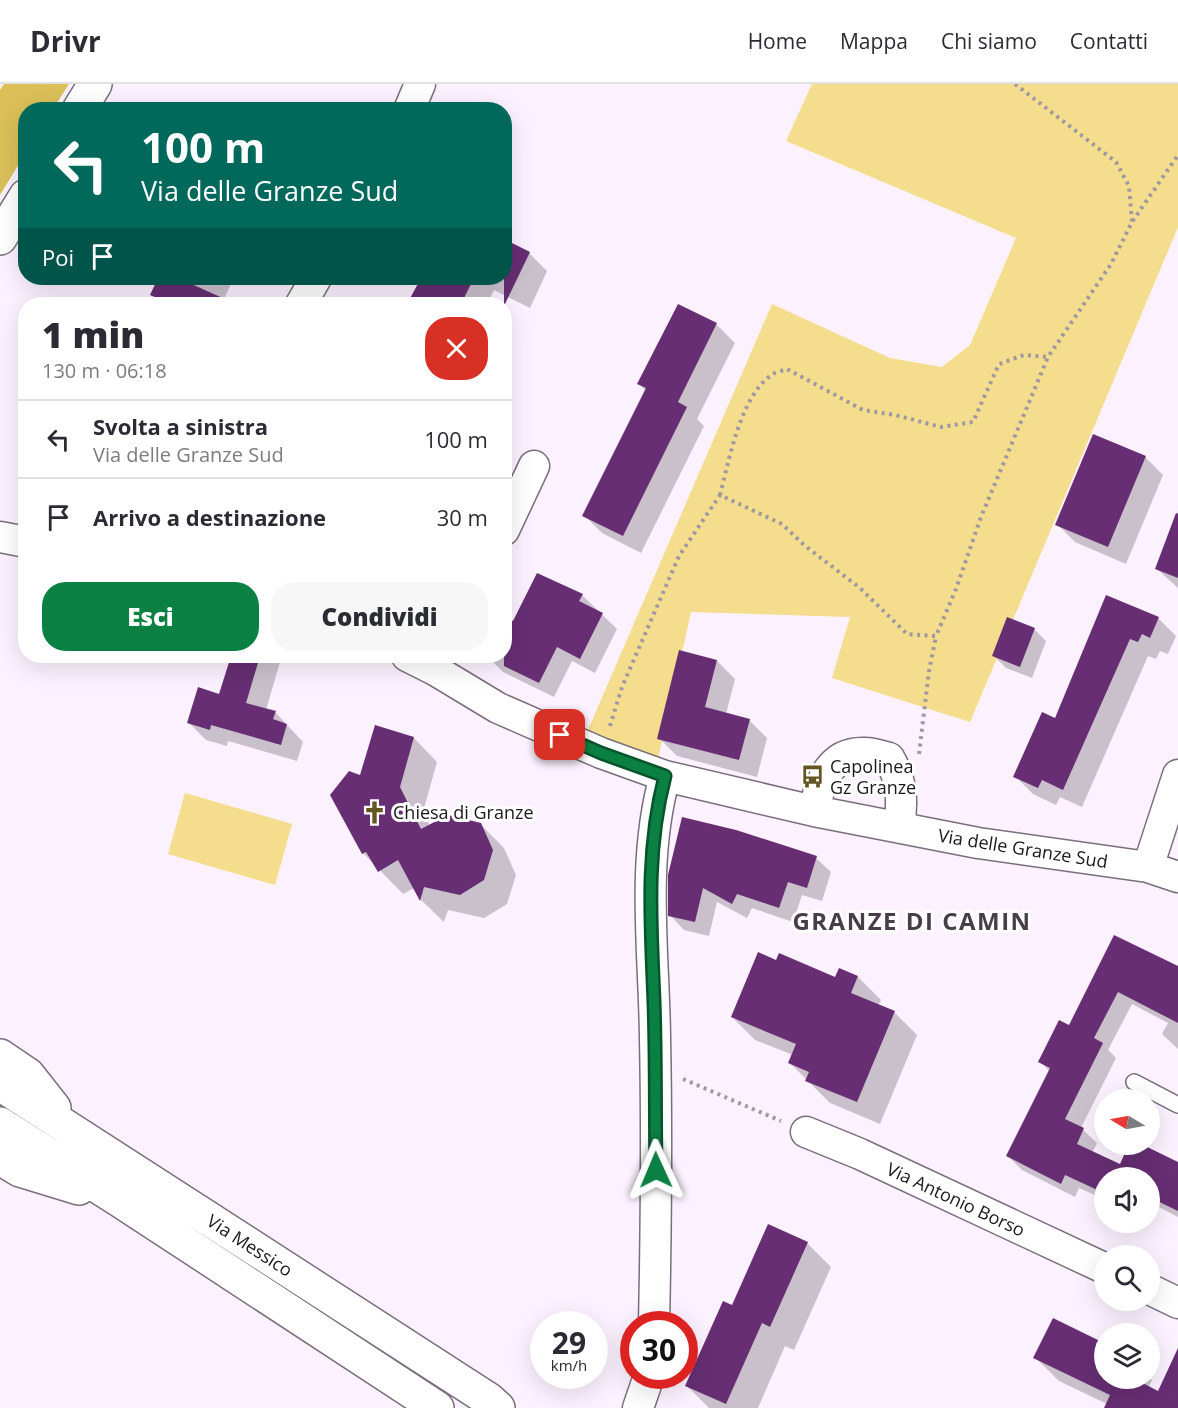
<!DOCTYPE html>
<html lang="it">
<meta charset="utf-8">
<style>
:root{--surface:#fff;--page:#f7f7f7;--text:#2b2b33;--muted:#7c7c81;--line:#e1e1e2;--accent:#0b8043}
body{margin:0;font-family:"Open Sans",sans-serif;background:var(--page);color:var(--text);height:100vh;display:flex;flex-direction:column;font-size:22px;white-space:nowrap}
*{box-sizing:border-box;margin:0}
p{font-size:20px;color:var(--muted)}
.icon{flex:none;width:33px;height:33px;fill:none;stroke:currentColor;stroke-width:2;stroke-linecap:round;stroke-linejoin:round}
.map{position:relative;flex:1;overflow:hidden}
.side{position:absolute;left:18px;top:213px;width:494px;height:366px;display:flex;flex-direction:column;background:var(--surface);border-radius:24px;box-shadow:0 6px 24px #0002}
.side>*{flex:none}
.guide{position:absolute;left:18px;top:18px;width:494px;height:183px;border-radius:24px;box-shadow:0 6px 24px #0002;background:#00695c;color:#fff;overflow:hidden}
.needle{width:39px;rotate:280deg}
.tools{position:absolute;left:1094px;top:1005px;display:grid;gap:12px}
.tools a{display:grid;place-items:center;width:66px;height:66px;border-radius:50%;background:var(--surface);box-shadow:0 6px 24px #0002;font-size:30px}
.speed{position:absolute;left:530px;top:1227px;display:flex;gap:12px;font-size:30px;font-weight:700;text-align:center}
.speed>*{display:grid;place-content:center;width:78px;height:78px;border-radius:50%;background:var(--surface);box-shadow:0 6px 24px #0002;line-height:1}
.speed small{font-size:15px;font-weight:400}
.speed .limit{border:9px solid #d22;background:#fff;color:#111}
.pin{position:absolute;display:grid;place-items:center;width:51px;height:51px;color:#fff;margin:-26px;border-radius:12px;box-shadow:0 3px 9px #0006}
.me{position:absolute;width:66px;margin:-33px;rotate:359deg;stroke-linejoin:round;filter:drop-shadow(0 0 4px #0008)}
.turn{display:flex;align-items:center;gap:21px;height:126px;padding:0 24px;font-size:27px}
.turn .icon{width:78px;height:78px;stroke-width:2.5}
.turn b{display:block;font-size:42px;line-height:51px}
.then{display:flex;align-items:center;height:57px;padding:0 24px;background:#0003;gap:12px;font-size:22px}
.round{display:grid;place-items:center;flex:none;width:63px;height:63px;border-radius:24px;background:var(--page)}
.summary{display:flex;align-items:center;justify-content:space-between;height:102px;padding:0 24px}
h1{font-size:36px;font-weight:800;line-height:45px}
.button{display:flex;gap:12px;margin-top:auto;padding:12px 24px}
.button a{flex:1;height:69px;border-radius:24px;background:var(--accent);color:#fff;font-size:24px;font-weight:800;line-height:69px;text-align:center}
.button a+a{background:var(--page);color:var(--text)}
ul{padding:0;list-style:none}
li{display:flex;align-items:center;gap:18px;height:78px;padding:0 24px;border-top:2px solid var(--line)}
li div{flex:1}
li b{display:block;font-size:22px}
li em{font-style:normal}
header{display:flex;align-items:center;gap:36px;box-sizing:border-box;height:84px;padding:0 30px;background:var(--surface);border-bottom:2px solid var(--line)}
header strong{font-size:28px}
nav{display:flex;gap:33px;margin-inline-start:auto;font-size:21px}
.map>svg:first-child{display:block}
.green{fill:#f4dd8c}
.forest{fill:#dbc059}
.shadow{fill:#0003}
.building{fill:#672e73}
.lines{fill:none;stroke-linecap:round;stroke-linejoin:round}
.lane-casing{stroke:#7a6e7c;stroke-width:18}
.street-casing{stroke:#7a6e7c;stroke-width:33}
.secondary-casing{stroke:#7a6e7c;stroke-width:36}
.path{stroke:#9f97a1;stroke-width:4;stroke-dasharray:3 4.5;stroke-linecap:butt}
.lane{stroke:#fff;stroke-width:15}
.street{stroke:#fff;stroke-width:30}
.secondary{stroke:#fff;stroke-width:33}
.route-casing{stroke:#07532c;stroke-width:15}
.route{stroke:#0b8043;stroke-width:10}
.labels{text-anchor:middle;dominant-baseline:central;stroke-width:6;stroke-linejoin:round;paint-order:stroke}
.poi-label{font-size:18px;fill:#1c171d;stroke:#fff;text-anchor:start}
.street-label{font-size:18px;fill:#1c171d;stroke:#fff}
.district-label{font-size:24px;font-weight:bold;letter-spacing:1.5px;fill:#483e4a;stroke:#fff}
</style>
<header>
<strong>Drivr</strong>
<nav><a>Home</a><a>Mappa</a><a>Chi siamo</a><a>Contatti</a></nav>
</header>
<div class="map">
<svg width="1178" height="1324" viewBox="0 0 1178 1324">
<rect width="100%" height="100%" fill="#fcf1fe"/>
<path class="green" d="M 812,0 L 1178,0 L 1178,143 L 970,638 L 832,594 L 850,533 L 691,528 L 655,688 L 585,653 L 772,220 L 890,274 L 942,283 L 970,261 L 1016,154 L 786,57 Z
M 185,709 L 292,740 L 275,801 L 168,770 Z"/>
<path class="forest" d="M 4,0 L 69,0 L 53,25 L 26,26 L 25,70 L 0,111 L 0,6 Z"/>
<path class="shadow" d="M 504,157 L 529,169 L 547,187 L 530,224 L 494,206 L 487,220 L 409,220 L 423,194 L 504,194 Z
M 169,194 L 246,194 L 243,200 L 233,195 L 222,220 L 166,220 L 159,214 Z
M 678,222 L 717,241 L 735,259 L 697,335 L 704,342 L 641,469 L 602,449 L 584,431 L 646,307 L 639,300 Z
M 1145,373 L 1163,391 L 1126,480 L 1075,458 L 1057,440 Z
M 1178,427 L 1178,504 L 1157,485 Z
M 582,511 L 617,545 L 595,589 L 572,577 L 554,613 L 503,588 L 488,573 L 504,572 L 504,540 L 514,539 Z
M 1107,513 L 1158,534 L 1176,552 L 1168,570 L 1160,567 L 1156,575 L 1148,572 L 1082,723 L 1060,713 L 1056,721 L 1033,710 L 1015,692 L 1056,636 Z
M 1034,545 L 1046,557 L 1032,594 L 1006,584 L 994,572 Z
M 232,572 L 273,572 L 280,578 L 266,626 L 275,628 L 303,658 L 297,677 L 228,657 L 227,662 L 206,656 L 189,639 L 220,612 Z
M 717,577 L 735,595 L 726,630 L 749,636 L 767,654 L 757,693 L 677,672 L 659,654 Z
M 414,654 L 437,678 L 423,728 L 430,742 L 480,740 L 504,764 L 516,791 L 507,820 L 484,834 L 448,826 L 444,838 L 421,816 L 414,804 L 403,810 L 363,769 L 361,693 Z
M 816,774 L 831,788 L 822,817 L 802,811 L 793,838 L 752,824 L 747,834 L 717,818 L 709,852 L 684,846 L 670,831 L 670,791 Z
M 1114,853 L 1178,896 L 1178,965 L 1162,950 L 1168,939 L 1132,920 L 1108,966 L 1116,974 L 1081,1044 L 1097,1059 L 1092,1069 L 1121,1082 L 1178,1079 L 1178,1133 L 1157,1122 L 1154,1129 L 1149,1126 L 1149,1094 L 1104,1094 L 1104,1115 L 1079,1104 L 1075,1113 L 1022,1086 L 1008,1072 L 1050,988 L 1040,977 L 1070,943 Z
M 839,886 L 858,893 L 881,916 L 878,922 L 894,928 L 917,951 L 880,1040 L 830,1019 L 790,979 L 793,971 L 755,956 L 732,933 L 835,895 Z
M 807,1159 L 831,1183 L 794,1266 L 785,1262 L 758,1324 L 709,1324 L 687,1302 L 733,1223 Z
M 1104,1260 L 1104,1294 L 1149,1294 L 1149,1293 L 1152,1296 L 1148,1304 L 1159,1309 L 1178,1274 L 1178,1324 L 1106,1324 L 1107,1320 L 1059,1297 L 1035,1273 Z"/>
<path class="building" d="M 504,155 L 530,168 L 504,222 Z
M 158,194 L 178,194 L 236,220 L 171,220 L 150,211 Z
M 421,194 L 474,194 L 461,220 L 407,220 Z
M 678,220 L 717,239 L 678,318 L 687,323 L 623,452 L 582,432 L 646,304 L 637,300 Z
M 1093,350 L 1146,372 L 1108,463 L 1055,441 Z
M 1176,429 L 1178,430 L 1178,494 L 1155,485 Z
M 537,489 L 583,510 L 579,517 L 603,529 L 580,575 L 557,563 L 539,599 L 504,582 L 504,532 L 513,537 Z
M 1106,511 L 1159,533 L 1150,554 L 1142,550 L 1138,558 L 1130,555 L 1063,706 L 1042,696 L 1038,704 L 1013,693 L 1042,628 L 1055,634 Z
M 1007,533 L 1035,544 L 1020,583 L 992,572 Z
M 679,566 L 717,576 L 705,623 L 750,635 L 739,676 L 657,655 Z
M 231,572 L 260,572 L 246,619 L 276,627 L 273,635 L 287,640 L 281,661 L 211,641 L 210,646 L 187,639 L 198,603 L 219,610 Z
M 375,641 L 414,653 L 400,703 L 421,745 L 448,731 L 481,739 L 493,766 L 484,796 L 460,811 L 424,803 L 420,817 L 398,776 L 378,788 L 366,768 L 362,770 L 330,711 L 349,687 L 360,691 Z
M 682,733 L 736,746 L 817,772 L 807,804 L 788,798 L 779,824 L 737,810 L 732,820 L 703,804 L 695,838 L 668,832 L 668,791 Z
M 1114,851 L 1178,882 L 1178,939 L 1118,908 L 1094,954 L 1103,959 L 1065,1035 L 1084,1044 L 1077,1060 L 1120,1080 L 1129,1060 L 1141,1060 L 1178,1078 L 1178,1127 L 1149,1113 L 1149,1094 L 1104,1094 L 1104,1109 L 1065,1091 L 1061,1100 L 1006,1072 L 1050,984 L 1038,978 L 1059,936 L 1069,941 Z
M 758,868 L 776,876 L 779,869 L 835,893 L 839,884 L 858,892 L 851,909 L 895,927 L 857,1018 L 805,997 L 809,988 L 788,979 L 796,960 L 731,933 Z
M 768,1140 L 808,1158 L 770,1243 L 762,1239 L 726,1320 L 685,1302 L 723,1217 L 732,1221 Z
M 1053,1234 L 1104,1259 L 1104,1294 L 1133,1294 L 1158,1307 L 1178,1264 L 1178,1324 L 1104,1324 L 1110,1311 L 1033,1274 Z"/>
<g class="lines">
<defs>
<path id="lane" d="M 1134,998 L 1178,1021"/>
<path id="street" d="M 409,26 L 420,0
M 301,220 L 316,194
M 504,446 L 534,382
M 0,453 L 26,458
M 407,572 L 435,586 L 498,624 L 601,669 L 665,692 L 814,727 L 978,759 L 1148,783 L 1178,793
M 814,727 C 820,697 830,667 866,669 C 873,669 882,672 889,674 C 902,696 903,718 899,743
M 1148,783 L 1178,691
M 806,1048 L 860,1070 L 1104,1184
M 1149,1205 L 1178,1219
M 654,1240 C 656,1145 657,1049 655,954 C 654,866 641,778 665,692
M 638,1324 L 649,1292"/>
<path id="secondary" d="M 79,26 L 95,0
M 0,154 L 26,112
M 0,972 L 28,991 L 54,1024
M 0,1000 L 488,1315 L 498,1324
M 0,1040 L 121,1117 L 437,1324
M 0,1074 L 20,1086 L 79,1104"/>
</defs>
<use href="#lane" class="lane-casing"/>
<use href="#street" class="street-casing"/>
<use href="#secondary" class="secondary-casing"/>
<path class="path" d="M 1015,0 L 1116,78 L 1129,102 L 1132,138
M 720,411 C 729,376 740,315 770,292 C 774,288 782,287 787,285 L 863,326 L 895,331 L 941,343 L 973,338 L 999,280 L 1024,271 L 1048,273
M 610,642 L 622,603 L 679,472 L 720,411 L 782,440 L 804,461 L 860,504 L 907,550 L 936,552 L 956,505 L 981,433 L 1048,273 L 1111,180 L 1132,138 L 1178,71
M 919,670 L 929,587 L 936,552
M 683,995 L 781,1037"/>
<use href="#lane" class="lane"/>
<use href="#street" class="street"/>
<use href="#secondary" class="secondary"/>
</g>
<g class="lines">
<defs>
<path id="route" d="M 560,651 L 601,669 L 665,692 C 645,768 651,840 654,918 C 656,974 655,1030 656,1086"/>
</defs>
<use href="#route" class="route-casing"/>
<use href="#route" class="route"/>
</g>
<defs>
<symbol id="bus-bare" viewBox="-9 -9 18 18"><path d="M-5-6H5V4H4V6H2V4H-2V6H-4V4H-5ZM-3.5-4V0h7V-4ZM-3.5 1.2v1.5H-2V1.2ZM2 1.2v1.5H3.5V1.2Z" fill="#645623" stroke="#fff" stroke-width="2.5" paint-order="stroke"/></symbol>
<symbol id="church-bare" viewBox="-9 -9 18 18"><path d="M-1.2-6h2.4v3.5h3.3v2.4h-3.3V6h-2.4V-.1h-3.3v-2.4h3.3Z" fill="#645623" stroke="#fff" stroke-width="2.5" paint-order="stroke"/></symbol>
</defs>
<g fill-rule="evenodd">
<use href="#bus-bare" x="796" y="676" width="33" height="33"/>
<use href="#church-bare" x="358" y="712" width="33" height="33"/>
</g>
<g class="labels">
<g class="poi-label">
<text x="830" y="682">Capolinea<tspan x="830" dy="21">Gz Granze</tspan></text>
<text x="393" y="728">Chiesa di Granze</text>
</g>
<g class="street-label">
<text transform="translate(1023 764) rotate(9)">Via delle Granze Sud</text>
<text transform="translate(956 1115) rotate(25)">Via Antonio Borso</text>
<text transform="translate(250 1161) rotate(33)">Via Messico</text>
</g>
<g class="district-label">
<text x="912" y="836">GRANZE DI CAMIN</text>
</g>
</g>
</svg>
<div class="tools">
<a><svg class="needle" viewBox="-14 -14 28 28"><path d="M0-13l5 13h-10z" fill="#e53935"/><path d="M0 13l5-13h-10z" fill="#7c7c81"/></svg></a>
<a><svg class="icon" aria-label="sound" viewBox="0 0 24 24"><path d="M4 9h4l5-4v14l-5-4H4zM17 9q2 3 0 6"/></svg></a>
<a><svg class="icon" aria-label="search" viewBox="0 0 24 24"><circle cx="10" cy="10" r="6"/><path d="M15 15l6 6"/></svg></a>
<a><svg class="icon" aria-label="layers" viewBox="0 0 24 24"><path d="M12 4l9 5-9 5-9-5zM3 14l9 5 9-5"/></svg></a>
</div>
<div class="speed"><div>29<small>km/h</small></div><div class="limit">30</div></div>
<div class="pin" style="left:560px;top:651px;background:#d93025"><svg class="icon" aria-label="arrive" viewBox="0 0 24 24"><path d="M6 21V4h12l-3 4 3 4H6"/></svg></div>
<svg class="me" style="left:656px;top:1086px" viewBox="-20 -20 40 40"><path d="M0-17L14 15 0 8-14 15z" fill="#0b8043" stroke="#fff" stroke-width="4"/></svg>
<div class="guide">
<div class="turn"><svg class="icon" aria-label="left" viewBox="0 0 24 24"><path d="M17 20v-9H6M10 6l-5 5 5 5"/></svg><div><b>100 m</b>Via delle Granze Sud</div></div>
<div class="then">Poi<svg class="icon" aria-label="arrive" viewBox="0 0 24 24"><path d="M6 21V4h12l-3 4 3 4H6"/></svg></div>
</div>
<section class="side">
<div class="summary"><div><h1>1 min</h1><p>130 m · 06:18</p></div><a class="round" style="background:#d93025;color:#fff"><svg class="icon" aria-label="close" viewBox="0 0 24 24"><path d="M6 6l12 12M18 6L6 18"/></svg></a></div>
<ul>
<li><svg class="icon" aria-label="left" viewBox="0 0 24 24"><path d="M17 20v-9H6M10 6l-5 5 5 5"/></svg><div><b>Svolta a sinistra</b><p>Via delle Granze Sud</p></div><em>100 m</em></li>
<li><svg class="icon" aria-label="arrive" viewBox="0 0 24 24"><path d="M6 21V4h12l-3 4 3 4H6"/></svg><div><b>Arrivo a destinazione</b></div><em>30 m</em></li>
</ul>
<div class="button"><a>Esci</a><a>Condividi</a></div>
</section>
</div>
